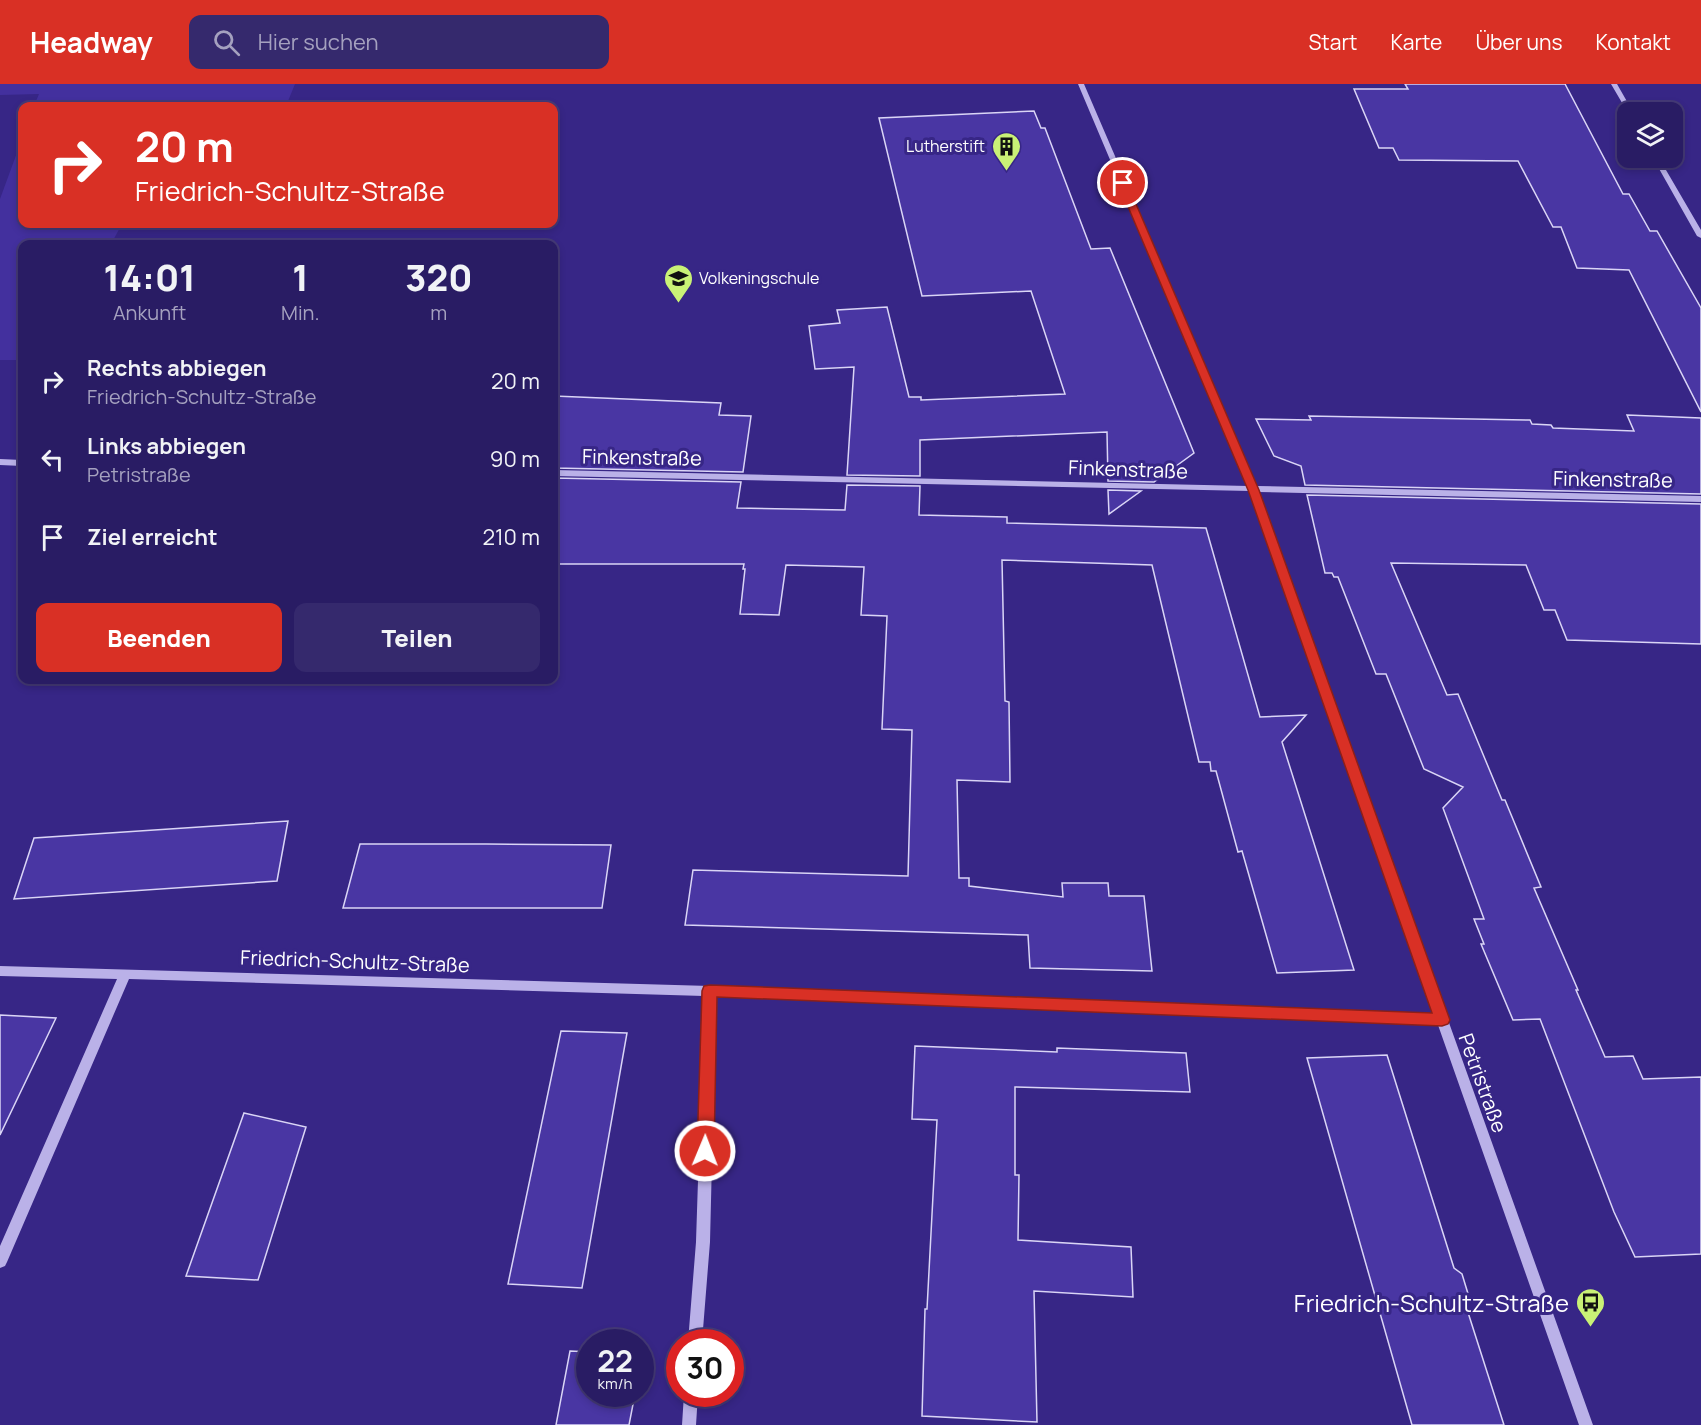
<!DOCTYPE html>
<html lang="de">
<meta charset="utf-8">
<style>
:root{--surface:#291c64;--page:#35296d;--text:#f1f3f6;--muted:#a5a1bf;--line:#453a78;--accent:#d93025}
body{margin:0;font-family:Manrope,sans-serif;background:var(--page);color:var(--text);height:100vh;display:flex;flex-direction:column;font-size:22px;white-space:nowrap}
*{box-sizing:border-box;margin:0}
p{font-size:20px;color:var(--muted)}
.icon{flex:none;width:33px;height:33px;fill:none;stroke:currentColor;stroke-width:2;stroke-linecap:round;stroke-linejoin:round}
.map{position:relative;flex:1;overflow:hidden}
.drawer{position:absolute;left:18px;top:156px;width:540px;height:444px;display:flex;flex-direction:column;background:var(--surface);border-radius:12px;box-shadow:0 3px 9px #0003,0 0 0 2px var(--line)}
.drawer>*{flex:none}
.banner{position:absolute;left:18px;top:18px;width:540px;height:126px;border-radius:12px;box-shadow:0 3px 9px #0003,0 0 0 2px var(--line);background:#d93025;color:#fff;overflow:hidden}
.controls{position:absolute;left:1617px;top:18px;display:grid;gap:12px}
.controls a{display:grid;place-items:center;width:66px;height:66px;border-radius:12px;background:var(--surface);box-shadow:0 3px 9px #0003,0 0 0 2px var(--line);font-size:30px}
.speed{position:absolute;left:576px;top:1245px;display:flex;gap:12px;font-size:30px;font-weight:700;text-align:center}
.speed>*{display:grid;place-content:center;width:78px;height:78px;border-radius:50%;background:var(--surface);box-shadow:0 3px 9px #0003,0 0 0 2px var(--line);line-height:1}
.speed small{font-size:15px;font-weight:400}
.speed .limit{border:9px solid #d22;background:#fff;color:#111}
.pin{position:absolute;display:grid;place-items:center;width:51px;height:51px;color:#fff;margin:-26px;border:3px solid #fff;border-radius:50%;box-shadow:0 2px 6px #0007}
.me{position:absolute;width:66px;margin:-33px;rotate:1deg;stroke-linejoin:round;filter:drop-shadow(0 0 4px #0008)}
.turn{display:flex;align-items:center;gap:21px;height:126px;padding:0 18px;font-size:27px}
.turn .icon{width:78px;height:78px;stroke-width:2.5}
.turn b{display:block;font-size:42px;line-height:51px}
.eta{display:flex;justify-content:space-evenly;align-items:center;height:102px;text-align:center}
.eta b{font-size:36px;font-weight:800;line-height:42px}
.primary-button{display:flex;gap:12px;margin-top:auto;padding:12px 18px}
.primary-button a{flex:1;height:69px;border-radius:12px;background:var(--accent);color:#fff;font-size:24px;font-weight:800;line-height:69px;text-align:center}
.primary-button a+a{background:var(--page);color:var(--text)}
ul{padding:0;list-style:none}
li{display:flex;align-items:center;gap:18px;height:78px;padding:0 18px}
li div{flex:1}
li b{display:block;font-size:22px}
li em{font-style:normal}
header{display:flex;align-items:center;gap:36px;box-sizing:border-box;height:84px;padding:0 30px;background:var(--accent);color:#fff}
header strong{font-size:28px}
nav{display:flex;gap:33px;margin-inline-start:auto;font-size:21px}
.search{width:420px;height:54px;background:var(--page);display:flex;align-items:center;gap:15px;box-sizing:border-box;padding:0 21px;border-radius:12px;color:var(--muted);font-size:22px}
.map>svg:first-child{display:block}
.green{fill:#43309e}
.building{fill:#4936a3;stroke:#dad5f6;stroke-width:1.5}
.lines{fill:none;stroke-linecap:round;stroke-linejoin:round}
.minor{fill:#bab1e8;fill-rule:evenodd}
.route{fill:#d93025;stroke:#8d1f18;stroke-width:1.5}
.labels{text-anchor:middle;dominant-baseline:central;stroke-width:6;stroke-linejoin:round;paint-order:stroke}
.far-poi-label{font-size:16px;fill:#fff;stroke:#372686;text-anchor:end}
.street-label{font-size:20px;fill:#fff;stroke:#372686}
.near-poi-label{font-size:24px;fill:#fff;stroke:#372686;text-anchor:end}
</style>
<header>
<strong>Headway</strong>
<div class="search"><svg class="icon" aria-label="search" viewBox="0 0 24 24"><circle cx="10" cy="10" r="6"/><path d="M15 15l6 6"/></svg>Hier suchen</div>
<nav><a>Start</a><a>Karte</a><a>Über uns</a><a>Kontakt</a></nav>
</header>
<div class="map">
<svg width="1701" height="1341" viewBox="0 0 1701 1341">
<rect width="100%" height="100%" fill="#372686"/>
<path class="green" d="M 0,0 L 295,0 L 286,22 L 34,22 L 39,10 L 0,11 Z
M 22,55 L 22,140 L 122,140 L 111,160 L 22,160 L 22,276 L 0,276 L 0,115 Z"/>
<path class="building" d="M 1405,0 L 1565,0 L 1623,110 L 1629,110 L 1650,147 L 1657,147 L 1701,224 L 1701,328 L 1629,186 L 1577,184 L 1561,143 L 1553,143 L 1518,77 L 1399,76 L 1393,64 L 1379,64 L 1354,5 L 1408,5 Z
M 1034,27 L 1041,44 L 1045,44 L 1091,165 L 1110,164 L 1194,369 L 1154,398 L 1108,397 L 1107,348 L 920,356 L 920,392 L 847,391 L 854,283 L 815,285 L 809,242 L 840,239 L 837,226 L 887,223 L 909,313 L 921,313 L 921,316 L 1065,310 L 1031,207 L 922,212 L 879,34 Z
M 554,312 L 721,319 L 719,331 L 751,332 L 743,388 L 554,384 Z
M 1627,331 L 1701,334 L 1701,410 L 1305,401 L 1301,382 L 1274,372 L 1256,335 L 1311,336 L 1309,332 L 1530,336 L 1532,340 L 1551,341 L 1553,344 L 1634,347 Z
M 554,394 L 741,398 L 737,424 L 845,426 L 847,401 L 920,402 L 919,431 L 1007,433 L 1007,439 L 1206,444 L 1260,633 L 1306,631 L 1282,658 L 1354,886 L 1277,889 L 1242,767 L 1238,768 L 1216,687 L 1211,687 L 1210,678 L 1199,678 L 1152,481 L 1002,476 L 1005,617 L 1009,618 L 1010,698 L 957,696 L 959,794 L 969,794 L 969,802 L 1063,813 L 1062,799 L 1108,799 L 1109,812 L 1144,812 L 1152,887 L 1030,884 L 1028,851 L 685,841 L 693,786 L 908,792 L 912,646 L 882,645 L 887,532 L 861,531 L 864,483 L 786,481 L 779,531 L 740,530 L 745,485 L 743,485 L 744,480 L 554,480 Z
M 1108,406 L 1141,407 L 1109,430 Z
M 1307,411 L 1701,420 L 1701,560 L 1567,556 L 1555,526 L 1544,526 L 1526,481 L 1391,479 L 1447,611 L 1458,610 L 1502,716 L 1505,716 L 1541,803 L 1534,804 L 1578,906 L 1576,906 L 1605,973 L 1633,972 L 1643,995 L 1701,993 L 1701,1170 L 1635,1173 L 1614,1128 L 1540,935 L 1513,936 L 1481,860 L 1484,860 L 1474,835 L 1484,835 L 1443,724 L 1463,703 L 1424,685 L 1386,590 L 1376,590 L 1338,493 L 1334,493 L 1332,489 L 1325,489 Z
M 288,737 L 277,797 L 14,815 L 34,754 Z
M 360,760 L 486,760 L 611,761 L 602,824 L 343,824 Z
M 0,931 L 56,934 L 0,1051 Z
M 561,947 L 627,949 L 582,1204 L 508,1200 Z
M 915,962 L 1057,968 L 1057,964 L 1186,969 L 1190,1008 L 1015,1003 L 1015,1091 L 1019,1091 L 1018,1156 L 1131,1163 L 1133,1213 L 1034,1207 L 1037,1338 L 922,1332 L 925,1225 L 927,1225 L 937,1036 L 912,1035 Z
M 1387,971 L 1454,1184 L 1462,1190 L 1469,1213 L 1465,1219 L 1504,1341 L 1412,1341 L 1307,974 Z
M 244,1029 L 306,1043 L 258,1196 L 186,1192 Z
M 570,1267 L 590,1268 L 590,1310 L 635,1310 L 629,1341 L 556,1341 Z"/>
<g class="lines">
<path class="minor" d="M 1078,0 L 1084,0 L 1257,402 L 1701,412 L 1701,418 L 1259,408 L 1593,1341 L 1579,1341 L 1438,941 L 716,912 L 710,1158 L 702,1258 L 688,1258 L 696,1158 L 704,912 L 129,895 L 7,1178 L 5,1182 L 0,1184 L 0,1162 L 117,895 L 0,892 L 0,882 L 710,902 L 1434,931 L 1250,407 L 554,392 L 554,386 L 1248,402 Z
M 1611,0 L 1617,0 L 1633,28 L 1628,29 Z
M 1653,74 L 1659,74 L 1701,146 L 1701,154 L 1697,152 Z
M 0,375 L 22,376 L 22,382 L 0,381 Z
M 684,1310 L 698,1310 L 696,1341 L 682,1341 Z"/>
</g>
<path class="route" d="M 1123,96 L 1127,99 L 1259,406 L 1450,936 L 1448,940 L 1442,942 L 717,913 L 714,1067 L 711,1072 L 705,1074 L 699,1072 L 697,1067 L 702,907 L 704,902 L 710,901 L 1432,929 L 1248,406 L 1118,99 Z"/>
<defs>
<symbol id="building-pin" viewBox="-11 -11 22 30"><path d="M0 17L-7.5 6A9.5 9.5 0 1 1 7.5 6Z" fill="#c9f176" stroke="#372686"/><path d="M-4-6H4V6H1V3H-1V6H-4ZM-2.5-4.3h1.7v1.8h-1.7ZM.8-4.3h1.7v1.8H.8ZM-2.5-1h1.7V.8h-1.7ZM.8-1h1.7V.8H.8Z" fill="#111"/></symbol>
<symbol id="school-pin" viewBox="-11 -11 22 30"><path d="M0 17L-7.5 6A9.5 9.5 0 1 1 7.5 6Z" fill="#c9f176" stroke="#372686"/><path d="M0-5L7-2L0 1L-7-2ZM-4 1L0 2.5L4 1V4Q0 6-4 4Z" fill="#111"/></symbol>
<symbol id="bus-pin" viewBox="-11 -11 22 30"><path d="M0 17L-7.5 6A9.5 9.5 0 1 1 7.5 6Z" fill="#c9f176" stroke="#372686"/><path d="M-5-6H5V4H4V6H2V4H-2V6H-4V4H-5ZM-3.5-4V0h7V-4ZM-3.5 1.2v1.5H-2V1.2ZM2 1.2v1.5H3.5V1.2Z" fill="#111"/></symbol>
</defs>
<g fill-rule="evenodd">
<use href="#building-pin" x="990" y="46" width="33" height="45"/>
<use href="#school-pin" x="662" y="178" width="33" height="45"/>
<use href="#bus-pin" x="1574" y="1202" width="33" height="45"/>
</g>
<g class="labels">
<g class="far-poi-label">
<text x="985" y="62">Lutherstift</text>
<text x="699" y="194" text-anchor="start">Volkeningschule</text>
</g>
<g class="street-label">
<text transform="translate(642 373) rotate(1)">Finkenstraße</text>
<text transform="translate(1128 385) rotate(2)">Finkenstraße</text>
<text transform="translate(1613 395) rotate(1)">Finkenstraße</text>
<text transform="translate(355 877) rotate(2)">Friedrich-Schultz-Straße</text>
<text transform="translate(1483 999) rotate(70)">Petristraße</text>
</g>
<g class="near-poi-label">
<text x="1569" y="1218">Friedrich-Schultz-Straße</text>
</g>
</g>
</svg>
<div class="controls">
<a><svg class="icon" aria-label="layers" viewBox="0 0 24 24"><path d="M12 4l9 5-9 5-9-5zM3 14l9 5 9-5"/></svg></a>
</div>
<div class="speed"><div>22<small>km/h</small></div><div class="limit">30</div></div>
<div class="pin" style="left:1123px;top:99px;background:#d93025"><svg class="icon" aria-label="arrive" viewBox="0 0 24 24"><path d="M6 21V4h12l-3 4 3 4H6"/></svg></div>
<svg class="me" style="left:705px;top:1067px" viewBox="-20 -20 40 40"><circle r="17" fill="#d93025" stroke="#fff" stroke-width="3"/><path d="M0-11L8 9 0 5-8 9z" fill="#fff"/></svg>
<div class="banner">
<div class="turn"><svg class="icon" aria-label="right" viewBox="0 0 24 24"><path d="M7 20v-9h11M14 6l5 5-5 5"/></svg><div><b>20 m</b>Friedrich-Schultz-Straße</div></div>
</div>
<section class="drawer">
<div class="eta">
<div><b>14:01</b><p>Ankunft</p></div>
<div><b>1</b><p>Min.</p></div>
<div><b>320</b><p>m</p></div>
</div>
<ul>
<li><svg class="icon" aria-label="right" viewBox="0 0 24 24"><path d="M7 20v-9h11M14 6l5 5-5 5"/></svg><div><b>Rechts abbiegen</b><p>Friedrich-Schultz-Straße</p></div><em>20 m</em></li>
<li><svg class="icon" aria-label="left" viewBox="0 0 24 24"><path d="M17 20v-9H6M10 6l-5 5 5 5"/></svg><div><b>Links abbiegen</b><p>Petristraße</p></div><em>90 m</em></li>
<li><svg class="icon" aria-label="arrive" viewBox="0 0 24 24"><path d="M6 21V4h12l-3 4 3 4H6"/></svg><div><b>Ziel erreicht</b></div><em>210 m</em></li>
</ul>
<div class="primary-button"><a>Beenden</a><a>Teilen</a></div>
</section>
</div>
